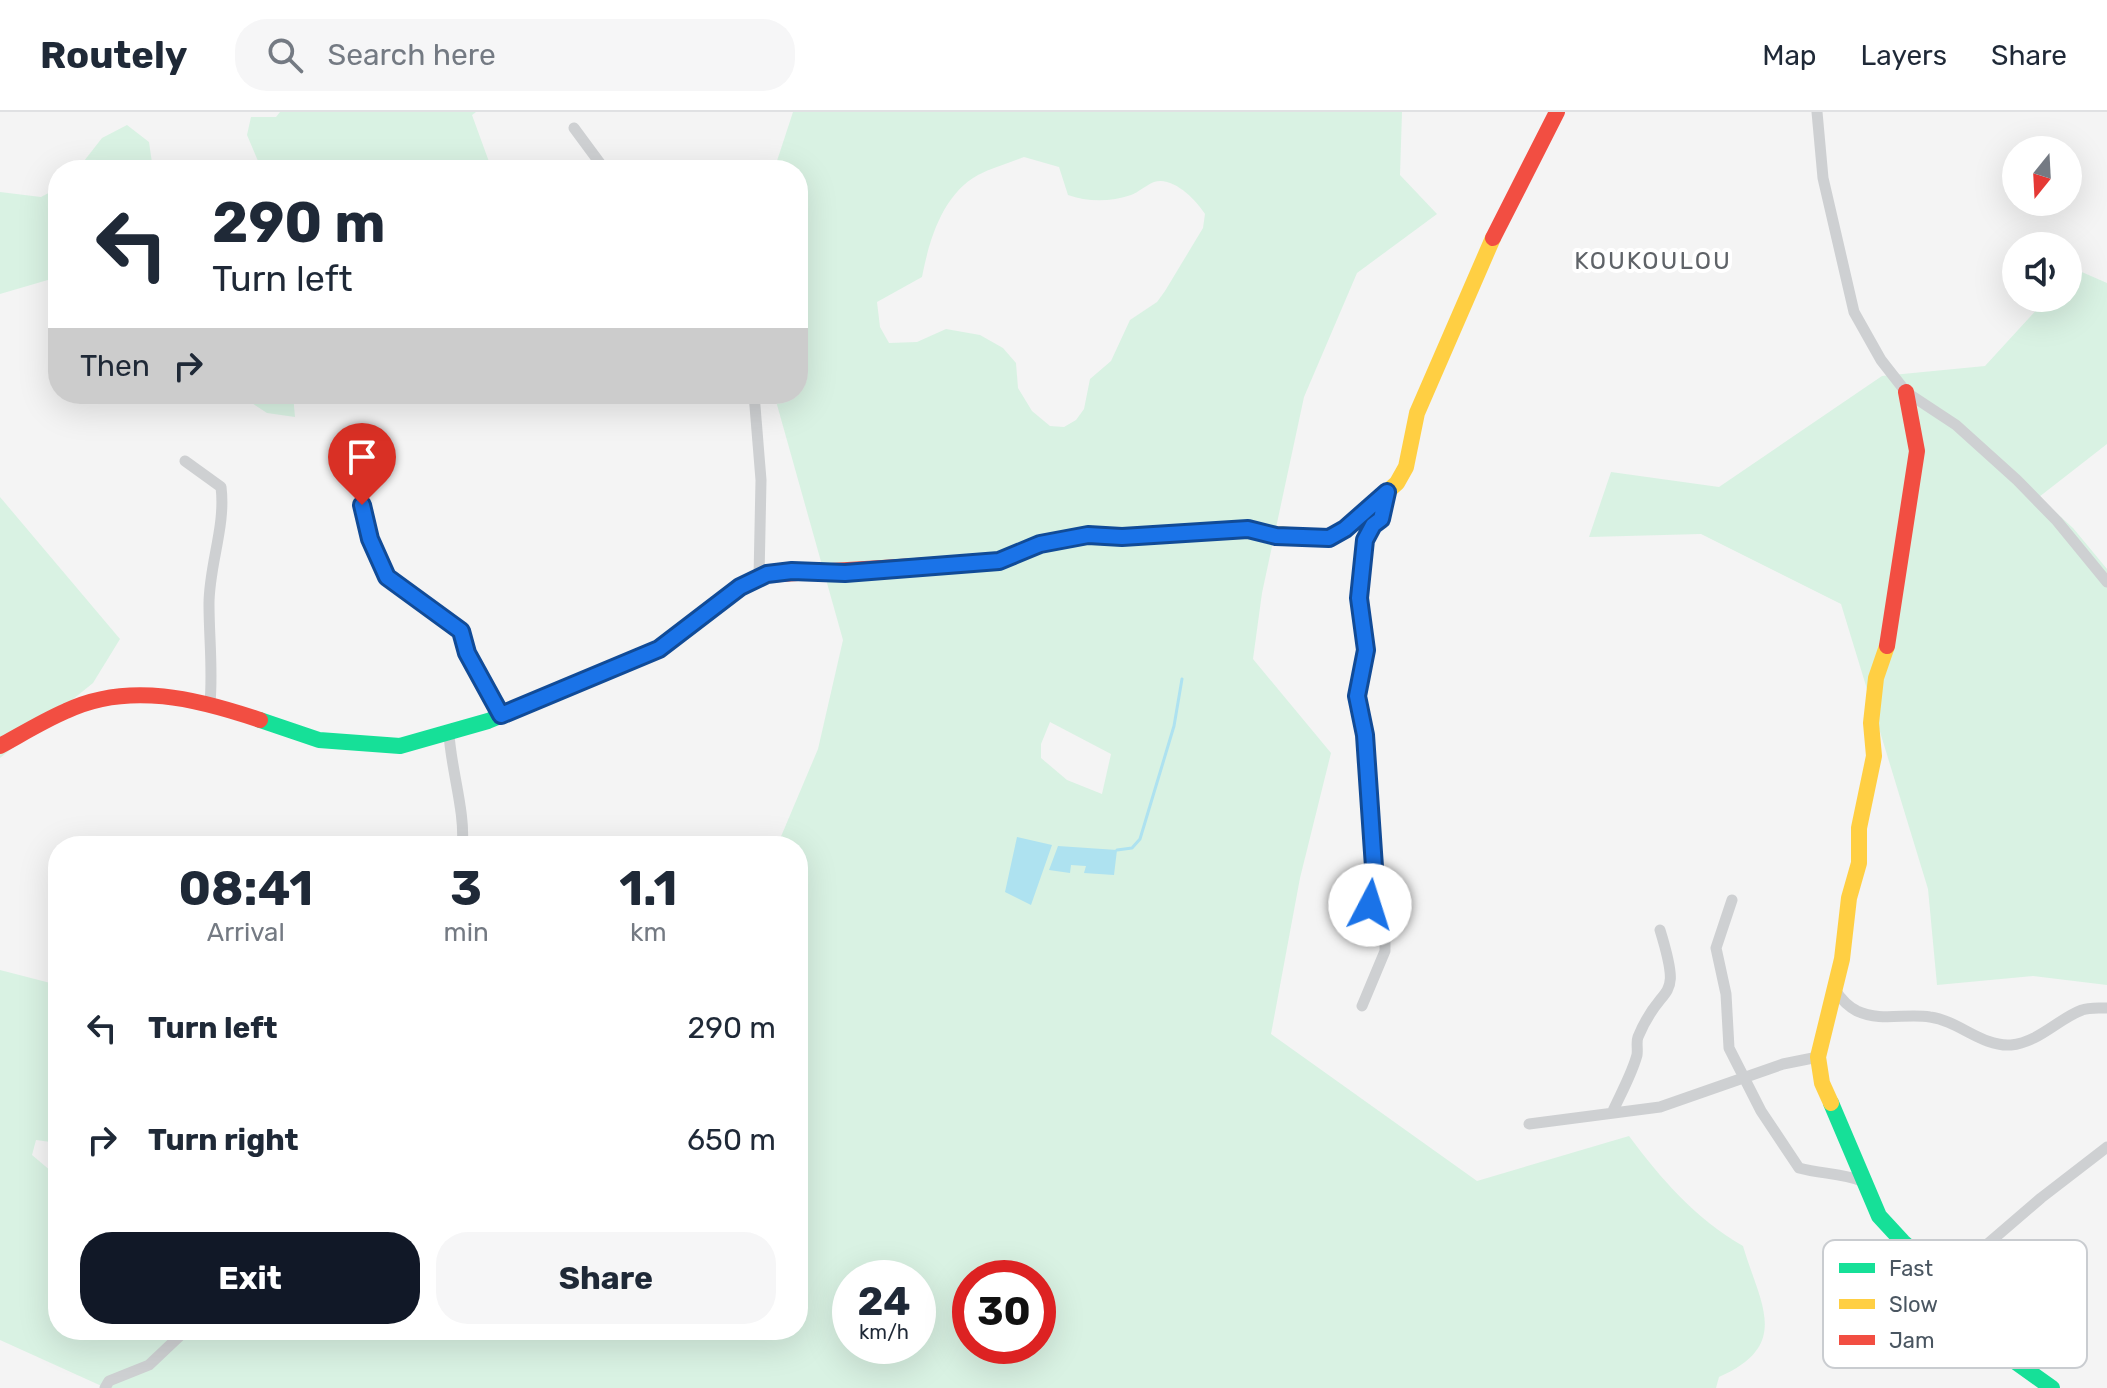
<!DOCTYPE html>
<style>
:root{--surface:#fff;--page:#f6f6f7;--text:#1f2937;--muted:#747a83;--line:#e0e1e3;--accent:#111827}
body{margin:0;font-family:Rubik,sans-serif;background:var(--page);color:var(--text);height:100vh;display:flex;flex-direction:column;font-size:30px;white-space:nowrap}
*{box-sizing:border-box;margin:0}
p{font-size:26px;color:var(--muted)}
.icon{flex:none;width:44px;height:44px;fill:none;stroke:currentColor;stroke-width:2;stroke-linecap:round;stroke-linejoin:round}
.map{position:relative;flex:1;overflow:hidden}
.panel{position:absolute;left:48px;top:724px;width:760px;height:504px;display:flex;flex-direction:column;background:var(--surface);border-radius:32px;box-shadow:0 8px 32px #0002}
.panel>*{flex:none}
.hud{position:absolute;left:48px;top:48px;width:760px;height:244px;border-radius:32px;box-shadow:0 8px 32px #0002;background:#fff;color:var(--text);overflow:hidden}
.needle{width:52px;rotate:198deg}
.controls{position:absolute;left:2002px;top:24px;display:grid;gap:16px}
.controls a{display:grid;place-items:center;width:80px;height:80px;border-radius:50%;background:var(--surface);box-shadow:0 8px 32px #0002;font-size:40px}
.speed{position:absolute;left:832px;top:1148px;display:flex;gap:16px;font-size:40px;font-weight:700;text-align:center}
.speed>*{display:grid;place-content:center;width:104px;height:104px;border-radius:50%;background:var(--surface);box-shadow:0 8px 32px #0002;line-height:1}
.speed small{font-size:20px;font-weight:400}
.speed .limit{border:12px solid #d22;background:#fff;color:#111}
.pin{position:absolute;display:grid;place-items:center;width:68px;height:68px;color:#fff;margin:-82px -34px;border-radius:50% 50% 50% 0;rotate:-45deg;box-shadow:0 0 8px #0007}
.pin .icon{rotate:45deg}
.me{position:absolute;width:88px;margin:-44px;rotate:5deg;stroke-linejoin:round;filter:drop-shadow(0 0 6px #0008)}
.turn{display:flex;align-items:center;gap:28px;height:168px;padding:0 32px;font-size:36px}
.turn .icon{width:104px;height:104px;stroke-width:2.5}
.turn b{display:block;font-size:56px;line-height:68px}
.then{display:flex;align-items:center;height:76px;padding:0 32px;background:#0003;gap:16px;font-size:30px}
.eta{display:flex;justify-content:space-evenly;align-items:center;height:136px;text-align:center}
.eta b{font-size:48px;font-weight:700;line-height:56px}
.button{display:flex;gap:16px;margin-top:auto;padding:16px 32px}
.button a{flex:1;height:92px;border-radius:32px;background:var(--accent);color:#fff;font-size:32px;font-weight:700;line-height:92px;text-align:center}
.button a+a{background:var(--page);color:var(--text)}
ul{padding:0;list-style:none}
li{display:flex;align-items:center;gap:24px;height:112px;padding:0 32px}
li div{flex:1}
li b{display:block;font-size:30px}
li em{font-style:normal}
header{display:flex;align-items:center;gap:48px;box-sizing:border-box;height:112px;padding:0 40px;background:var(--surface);border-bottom:2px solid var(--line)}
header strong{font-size:38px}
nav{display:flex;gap:44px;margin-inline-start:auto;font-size:28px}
.search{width:560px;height:72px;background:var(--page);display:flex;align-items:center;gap:20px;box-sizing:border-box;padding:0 28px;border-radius:32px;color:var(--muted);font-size:30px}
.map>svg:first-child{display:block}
.green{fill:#d9f2e3;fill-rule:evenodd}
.water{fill:#aee2f0}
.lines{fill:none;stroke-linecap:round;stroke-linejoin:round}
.stream{stroke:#aee2f0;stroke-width:3}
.street{stroke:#ced0d2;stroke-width:11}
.fast{stroke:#16e098;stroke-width:16}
.slow{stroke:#ffcf43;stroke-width:16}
.jam{stroke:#f24e42;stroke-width:16}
.route-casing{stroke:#114b97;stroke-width:20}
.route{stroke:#1a73e8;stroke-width:14}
.labels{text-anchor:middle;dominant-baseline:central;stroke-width:8;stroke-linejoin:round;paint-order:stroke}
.quarter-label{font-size:24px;letter-spacing:2px;fill:#5f6368;stroke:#fff}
.key{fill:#fff;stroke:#c9ccd0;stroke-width:2}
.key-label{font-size:22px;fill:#4a5661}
</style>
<header>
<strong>Routely</strong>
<div class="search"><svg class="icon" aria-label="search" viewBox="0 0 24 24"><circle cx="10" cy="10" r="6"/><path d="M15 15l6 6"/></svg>Search here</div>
<nav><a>Map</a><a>Layers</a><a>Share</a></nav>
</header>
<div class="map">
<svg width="2107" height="1276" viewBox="0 0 2107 1276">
<rect width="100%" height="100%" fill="#f4f4f4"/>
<path class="green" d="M 280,0 L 476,0 L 472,3 L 492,58 L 348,58 L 340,53 L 336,58 L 253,58 L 258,49 L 247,23 L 251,5 L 276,5 Z
M 793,0 L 1402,0 L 1400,63 L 1437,102 L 1357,161 L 1304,285 L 1262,481 L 1253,547 L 1331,641 L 1300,766 L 1271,922 L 1477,1069 L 1629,1024 C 1661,1067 1696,1107 1743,1134 C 1760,1192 1792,1233 1719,1265 L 1716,1276 L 106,1276 L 0,1228 L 0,858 L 58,873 L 58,1031 L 36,1028 L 32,1043 L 58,1065 L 58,1218 L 798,1218 L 798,734 L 777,734 L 818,637 L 843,528 L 774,282 L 798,282 L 798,58 L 774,58 ZM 1024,45 L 1059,55 L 1068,83 C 1087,90 1111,90 1131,83 C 1139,80 1146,73 1154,70 C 1173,64 1196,88 1205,102 L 1203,116 L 1165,179 L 1157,190 L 1130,208 L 1111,249 L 1090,267 L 1084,297 L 1076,308 L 1064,315 L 1050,314 L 1032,299 L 1018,276 L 1016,251 L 1003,236 L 980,223 L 946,217 L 917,230 L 889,231 L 880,215 L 877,190 L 922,165 C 929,129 942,83 978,63 C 992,56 1009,51 1024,45 ZM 1050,610 L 1111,642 L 1102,682 L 1067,668 L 1041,646 L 1041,632 ZM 850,1166 L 918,1166 L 918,1234 L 850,1234 ZM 970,1166 L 1038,1166 L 1038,1234 L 970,1234 Z
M 127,13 L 149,30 L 153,58 L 77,58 L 102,26 Z
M 58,76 L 58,165 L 0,182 L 0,80 L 41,85 Z
M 2068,154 L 2107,171 L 2107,332 L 2039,385 L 2073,416 L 2107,457 L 2107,873 L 2033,864 L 1937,873 L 1928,777 L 1841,492 L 1701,422 L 1589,425 L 1611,360 L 1719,375 L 1882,264 L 1985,254 L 2040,194 L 2035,186 L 2068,186 Z
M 238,282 L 293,282 L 295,305 L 267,301 Z
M 0,385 L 120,527 L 93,571 L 0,646 Z"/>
<path class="water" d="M 1017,725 L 1052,733 L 1031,793 L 1005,780 Z
M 1058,734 L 1117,738 L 1114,763 L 1084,761 L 1086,754 L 1071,753 L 1070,761 L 1049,758 Z"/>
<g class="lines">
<path class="stream" d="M 1117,738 L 1132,736 L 1140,727 L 1174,614 L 1182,567"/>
<path class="street" d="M 1817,0 L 1823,66 L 1854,200 L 1881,248 L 1906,280 L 1956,313 L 2017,368 L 2057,409 L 2107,470
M 574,16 L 605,58
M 754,282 L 761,368 L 759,466
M 185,349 L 221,375 C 226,414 209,453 209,492 C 209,526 213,557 210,591
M 362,393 L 370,427 L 387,465 L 461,519 L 467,541 L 501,603
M 449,622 C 451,657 466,703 462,734
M 1732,788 L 1716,836 L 1726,882 L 1729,936 L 1761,999 L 1799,1056 C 1821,1062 1841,1061 1862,1069
M 1835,878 C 1841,887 1847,894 1857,899 C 1881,910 1906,901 1930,905 C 1959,909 1982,935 2011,933 C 2039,930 2058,907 2082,898 C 2089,895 2100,896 2107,896
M 1362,894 L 1385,839 L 1385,824 L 1370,793 L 1374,755 L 1365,623 L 1357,584 L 1366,538 L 1359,486 L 1365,428 L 1381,407 L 1387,394 L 1387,380
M 1612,1001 C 1620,983 1632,962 1637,943 C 1638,937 1636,930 1638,925 C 1662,866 1684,896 1660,818
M 1529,1012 L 1660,995 L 1783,952 L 1818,945
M 1948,1166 L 2041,1086 L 2107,1035
M 105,1276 L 109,1269 L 149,1253 L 186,1218"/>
<path class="fast" d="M 260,608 L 319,628 L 400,634 L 488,609 L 659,537 L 740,475 L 764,463
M 1831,991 L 1879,1104 L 1903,1130 L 1969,1187 L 1990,1223 L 2010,1246 L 2052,1276"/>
<path class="slow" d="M 1262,421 L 1329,426 L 1345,417 L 1397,371 L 1406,355 L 1417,301 L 1493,126
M 1831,991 L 1822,971 L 1818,945 L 1842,847 L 1849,786 L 1859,751 L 1859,716 L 1874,644 L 1871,611 L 1876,566 L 1887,534"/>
<path class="jam" d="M 1493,126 L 1557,0
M 764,463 L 999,449 L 1040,432 L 1088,423 L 1122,425 L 1248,417 L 1262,421
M 1887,534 L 1917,339 L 1906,280
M 0,634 C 22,622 43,609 66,599 C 129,569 198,587 260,608"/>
</g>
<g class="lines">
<defs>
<path id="route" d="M 362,393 L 370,427 L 387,465 L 461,519 L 467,541 L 501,603 L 659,537 L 740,475 L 767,462 L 792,459 L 845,461 L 999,449 L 1040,432 L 1088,423 L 1122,425 L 1248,417 L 1276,424 L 1329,426 L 1345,417 L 1387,380 L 1381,407 L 1373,413 L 1365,428 L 1359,486 L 1366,538 L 1357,584 L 1365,623 L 1374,755 L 1370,793"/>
</defs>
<use href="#route" class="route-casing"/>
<use href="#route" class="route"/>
</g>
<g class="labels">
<g class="quarter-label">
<text x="1653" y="149">KOUKOULOU</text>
</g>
</g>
<rect x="1823" y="1128" width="264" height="128" rx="12" class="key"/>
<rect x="1839" y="1151" width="36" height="10" fill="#16e098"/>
<rect x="1839" y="1187" width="36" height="10" fill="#ffcf43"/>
<rect x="1839" y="1223" width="36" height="10" fill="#f24e42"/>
<g class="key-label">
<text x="1889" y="1164">Fast</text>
<text x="1889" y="1200">Slow</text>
<text x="1889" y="1236">Jam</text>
</g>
</svg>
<div class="controls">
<a><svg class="needle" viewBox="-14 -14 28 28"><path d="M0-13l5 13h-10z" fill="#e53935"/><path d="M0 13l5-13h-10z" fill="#747a83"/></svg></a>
<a><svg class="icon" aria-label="sound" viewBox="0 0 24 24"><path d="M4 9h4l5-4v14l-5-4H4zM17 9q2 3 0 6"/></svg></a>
</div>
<div class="speed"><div>24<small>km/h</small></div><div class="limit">30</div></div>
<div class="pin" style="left:362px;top:393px;background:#d93025"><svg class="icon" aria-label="arrive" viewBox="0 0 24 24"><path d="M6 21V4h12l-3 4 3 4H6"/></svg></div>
<svg class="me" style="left:1370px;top:793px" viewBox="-20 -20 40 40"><circle r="19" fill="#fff"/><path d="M0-13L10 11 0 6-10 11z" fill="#1a73e8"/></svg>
<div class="hud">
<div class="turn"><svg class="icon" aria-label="left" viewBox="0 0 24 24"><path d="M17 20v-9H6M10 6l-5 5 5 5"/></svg><div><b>290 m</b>Turn left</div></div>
<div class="then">Then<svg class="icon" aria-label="right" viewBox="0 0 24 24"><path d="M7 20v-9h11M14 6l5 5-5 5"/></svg></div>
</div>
<section class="panel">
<div class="eta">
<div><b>08:41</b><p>Arrival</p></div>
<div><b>3</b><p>min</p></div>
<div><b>1.1</b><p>km</p></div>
</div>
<ul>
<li><svg class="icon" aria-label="left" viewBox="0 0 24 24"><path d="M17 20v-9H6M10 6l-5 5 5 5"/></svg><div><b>Turn left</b></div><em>290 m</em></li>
<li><svg class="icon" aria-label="right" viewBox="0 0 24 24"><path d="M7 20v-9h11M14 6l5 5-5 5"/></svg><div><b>Turn right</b></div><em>650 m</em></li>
</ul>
<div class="button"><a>Exit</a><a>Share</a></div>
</section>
</div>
